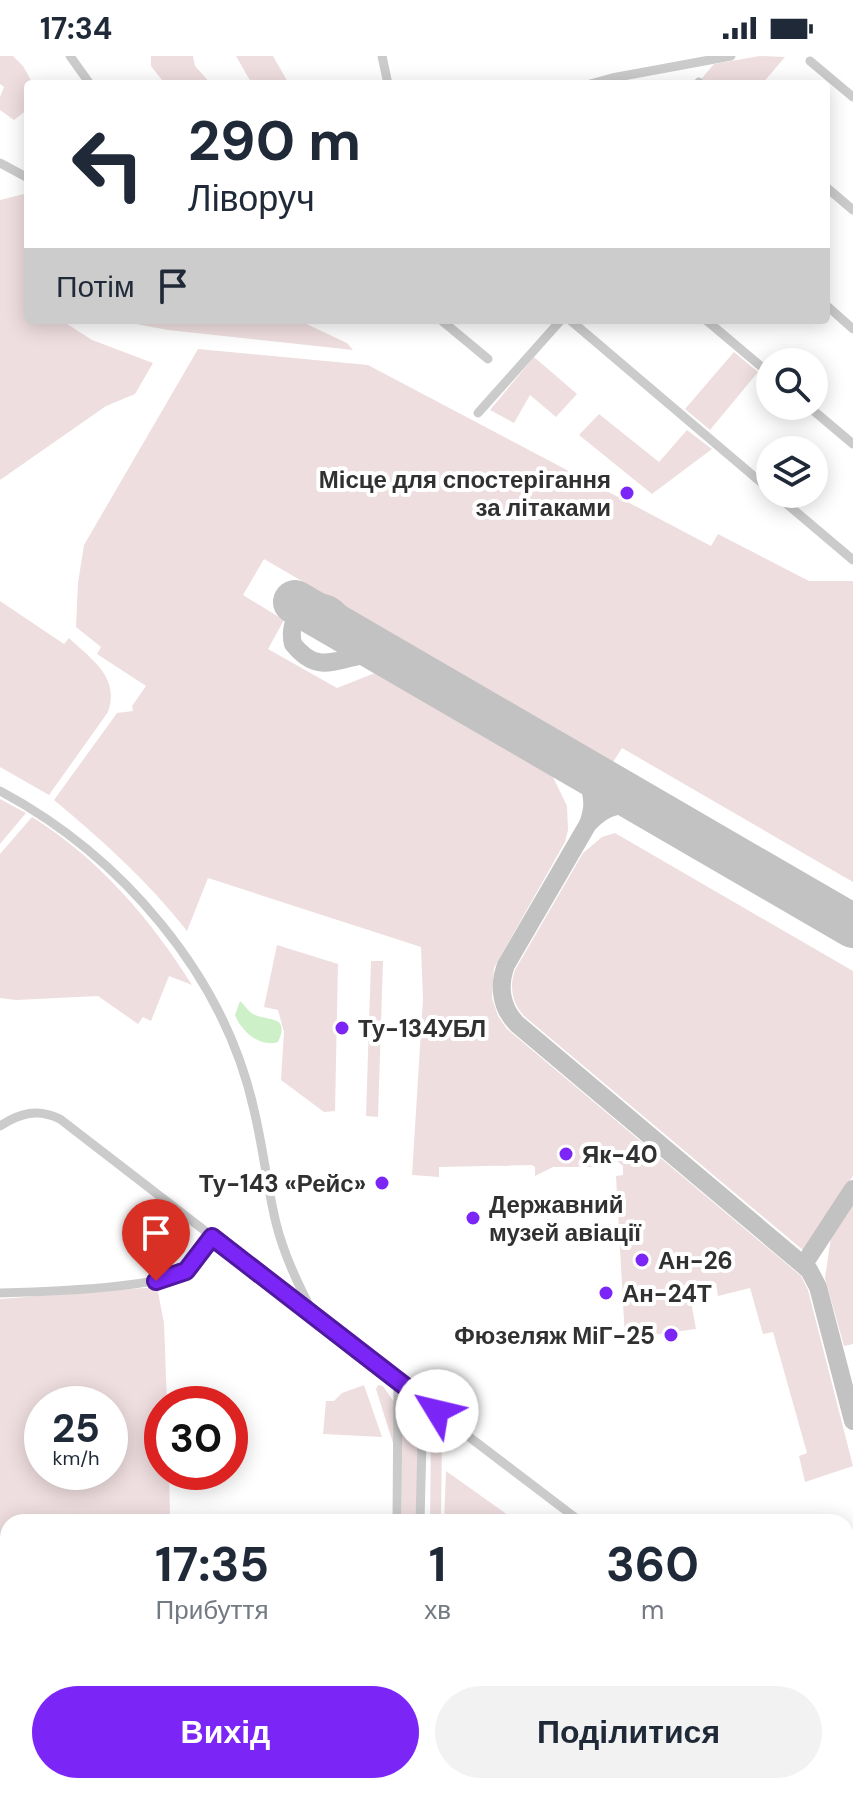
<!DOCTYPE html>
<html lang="uk">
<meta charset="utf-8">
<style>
:root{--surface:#fff;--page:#f2f2f3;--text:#1f2937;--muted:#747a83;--accent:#7c25f7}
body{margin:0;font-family:"DM Sans",sans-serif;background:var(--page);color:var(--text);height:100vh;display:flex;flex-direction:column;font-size:30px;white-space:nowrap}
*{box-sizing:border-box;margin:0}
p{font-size:26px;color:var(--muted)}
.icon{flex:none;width:44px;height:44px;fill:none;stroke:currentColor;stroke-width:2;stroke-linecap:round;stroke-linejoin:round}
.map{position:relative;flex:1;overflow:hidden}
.panel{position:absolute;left:0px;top:1458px;width:854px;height:280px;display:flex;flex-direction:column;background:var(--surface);border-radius:24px 24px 0 0;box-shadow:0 4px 20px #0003}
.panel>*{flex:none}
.hud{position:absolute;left:24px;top:24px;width:806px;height:244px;border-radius:8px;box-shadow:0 4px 20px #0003;background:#fff;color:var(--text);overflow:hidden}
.buttons{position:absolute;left:756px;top:292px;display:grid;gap:16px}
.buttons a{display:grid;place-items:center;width:72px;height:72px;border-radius:50%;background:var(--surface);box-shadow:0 4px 20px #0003;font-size:40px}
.speed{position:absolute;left:24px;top:1330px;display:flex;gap:16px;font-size:40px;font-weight:700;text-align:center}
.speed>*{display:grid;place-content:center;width:104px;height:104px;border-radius:50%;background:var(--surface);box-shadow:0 4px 20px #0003;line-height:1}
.speed small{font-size:20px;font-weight:400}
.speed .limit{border:12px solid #d22;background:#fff;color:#111}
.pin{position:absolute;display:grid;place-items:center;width:68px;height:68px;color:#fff;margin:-82px -34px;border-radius:50% 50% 50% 0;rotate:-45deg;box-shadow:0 0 8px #0007}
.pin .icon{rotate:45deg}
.me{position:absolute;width:88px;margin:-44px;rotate:306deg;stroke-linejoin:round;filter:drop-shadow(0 0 6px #0008)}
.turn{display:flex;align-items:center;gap:28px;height:168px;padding:0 32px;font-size:36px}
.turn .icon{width:104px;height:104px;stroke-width:2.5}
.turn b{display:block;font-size:56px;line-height:68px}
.then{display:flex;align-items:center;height:76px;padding:0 32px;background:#0003;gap:16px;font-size:30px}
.eta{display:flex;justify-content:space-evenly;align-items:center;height:136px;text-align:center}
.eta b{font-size:48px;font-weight:700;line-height:56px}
.button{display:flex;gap:16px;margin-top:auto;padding:16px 32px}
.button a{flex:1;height:92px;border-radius:48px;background:var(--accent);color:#fff;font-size:32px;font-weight:700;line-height:92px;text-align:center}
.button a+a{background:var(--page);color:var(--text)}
.status{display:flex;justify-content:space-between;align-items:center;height:56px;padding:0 40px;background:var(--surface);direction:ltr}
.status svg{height:22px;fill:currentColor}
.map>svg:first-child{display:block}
.green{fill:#efdedf;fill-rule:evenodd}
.water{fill:#cef0c9}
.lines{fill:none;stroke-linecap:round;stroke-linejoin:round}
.stream{stroke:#cef0c9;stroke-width:2}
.taxiway{stroke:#c2c2c2;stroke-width:18}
.runway{stroke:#c2c2c2;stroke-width:44}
.minor{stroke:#cbcbcb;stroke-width:9}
.route-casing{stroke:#5118a1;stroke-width:20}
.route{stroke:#7c25f7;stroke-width:14}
.poi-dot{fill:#7c25f7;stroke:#fff;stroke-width:3}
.labels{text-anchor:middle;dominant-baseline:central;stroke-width:8;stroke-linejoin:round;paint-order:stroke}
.poi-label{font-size:24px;font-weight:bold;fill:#313131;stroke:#fff;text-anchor:start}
</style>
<div class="status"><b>17:34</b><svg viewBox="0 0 49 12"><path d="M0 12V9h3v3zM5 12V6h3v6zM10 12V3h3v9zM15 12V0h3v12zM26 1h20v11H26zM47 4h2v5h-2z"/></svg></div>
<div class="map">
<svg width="853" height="1738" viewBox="0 0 853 1738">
<rect width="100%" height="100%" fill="#fff"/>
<path class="green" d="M 0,0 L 13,0 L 23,10 L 33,28 L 28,28 L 28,53 L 14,64 L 0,54 L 0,41 L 4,31 L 0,28 Z
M 151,0 L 193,0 L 195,10 L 211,28 L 165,28 L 151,10 Z
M 236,0 L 273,0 L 289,28 L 252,28 Z
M 760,0 L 785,1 L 762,28 L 709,28 L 702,22 L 714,8 Z
M 28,137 L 28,264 L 61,264 L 92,284 L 153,307 L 135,338 L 106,350 L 0,424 L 0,144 Z
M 116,264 L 298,264 L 347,287 L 353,294 L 168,274 Z
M 198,293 L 368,309 L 711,490 L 718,478 L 809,525 L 853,525 L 853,826 L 622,692 L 613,706 L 264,503 L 243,539 L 284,564 L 268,593 L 337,632 L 375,617 L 552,719 L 567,750 L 568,774 L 565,786 L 494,912 L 492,942 L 498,960 L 507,973 L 801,1220 L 808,1234 L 853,1410 L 805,1426 L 799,1400 L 807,1397 L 773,1276 L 763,1278 L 750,1232 L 718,1240 L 716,1227 L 688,1229 L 696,1273 L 625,1283 L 616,1120 L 623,1119 L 623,1110 L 611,1100 L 596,1101 L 591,1111 L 553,1111 L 535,1120 L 535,1111 L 532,1109 L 439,1111 L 439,1121 L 412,1119 L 423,943 L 421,891 L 208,822 L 187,875 C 148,825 103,785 54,744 L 117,657 L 133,655 L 132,650 L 146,630 L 97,598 L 101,591 L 76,571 L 78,527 L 84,489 Z
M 734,296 L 758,316 L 710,374 L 685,353 Z
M 534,301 L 577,338 L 556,361 L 530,339 L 514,367 L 490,354 Z
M 599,358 L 659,406 L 687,374 L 712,393 L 652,438 L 579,379 Z
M 0,545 L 64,588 L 69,582 C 92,604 120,621 108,656 L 49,739 L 0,711 Z
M 0,743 L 26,757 L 0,788 Z
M 32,761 C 99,803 150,862 192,929 L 169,920 L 151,965 L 143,961 L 138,968 L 98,940 L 16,944 L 0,942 L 0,798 Z
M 615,777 L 853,915 L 853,1120 L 804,1195 L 524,960 C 512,947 509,930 515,914 L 583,797 L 602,781 Z
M 277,889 L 338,908 L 335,1055 L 324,1056 L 281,1024 L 284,976 L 278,954 L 264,951 Z
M 371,905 L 383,905 L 378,1061 L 366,1060 Z
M 853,1147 L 853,1288 L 844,1290 L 825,1222 L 831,1181 Z
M 157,1231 L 164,1267 L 167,1348 L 162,1348 L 162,1416 L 169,1416 L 170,1461 L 167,1466 L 8,1466 L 8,1626 L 3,1630 L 8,1638 L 8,1646 L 0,1654 L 0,1243 ZM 42,1348 L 110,1348 L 110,1416 L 42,1416 Z
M 364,1329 L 382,1381 L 323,1378 L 326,1345 L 334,1345 L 342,1337 Z
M 378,1329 L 383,1330 L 396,1349 L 394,1390 L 376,1333 Z
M 408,1348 L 419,1351 L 417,1466 L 402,1466 L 402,1356 Z
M 439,1367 L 451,1375 L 442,1377 L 441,1466 L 430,1466 L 431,1374 L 433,1369 Z
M 446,1415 L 515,1464 L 515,1466 L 444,1466 Z"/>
<path class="water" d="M 240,945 C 246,950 248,956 255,959 C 270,965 290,960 278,986 C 260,992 241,975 235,959 Z"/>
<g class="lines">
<path class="stream" d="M 0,1491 L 8,1504"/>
<path class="taxiway" d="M 361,584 C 350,574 344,557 332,550 C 305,536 287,565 293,588 C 317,618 333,604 364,599 C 375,597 385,601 396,604
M 560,700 C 586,716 600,737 588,768 L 506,909 C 498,930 501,952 517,968 L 809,1214 L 818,1231 L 853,1365
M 588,768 C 606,748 627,744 652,753
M 804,1208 L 853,1133"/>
<path class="runway" d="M 295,546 L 853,870"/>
<path class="minor" d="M 70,0 L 90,28
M 382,0 L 388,28
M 810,5 L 853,41
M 699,26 L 702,28
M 590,28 L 612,22 L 731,0
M 0,107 L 28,122
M 826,131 L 853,154
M 826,249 L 853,273
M 441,264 L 488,303
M 570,264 L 770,434
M 706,264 L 770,318
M 808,350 L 853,388
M 478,357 L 561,264
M 775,438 L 853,504
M 0,735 C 120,799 224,918 254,1054 C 263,1091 267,1130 276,1167 C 284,1199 298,1228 313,1257
M 0,1070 C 20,1057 38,1052 60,1063 L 345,1283 L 360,1298 L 581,1466
M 0,1237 C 38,1236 155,1233 184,1215 C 195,1209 204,1191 212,1181
M 397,1466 L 398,1327
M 420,1466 L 423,1345
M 395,1730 L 395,1738
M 416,1730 L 416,1738
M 799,1730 L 801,1738"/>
</g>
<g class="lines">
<defs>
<path id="route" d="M 156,1225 L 186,1215 L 212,1181 L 437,1355"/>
</defs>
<use href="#route" class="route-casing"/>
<use href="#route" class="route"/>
</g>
<g class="poi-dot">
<circle cx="627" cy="437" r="8"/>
<circle cx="342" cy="972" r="8"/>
<circle cx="566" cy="1098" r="8"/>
<circle cx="382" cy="1127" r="8"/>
<circle cx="473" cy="1162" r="8"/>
<circle cx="642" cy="1204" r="8"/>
<circle cx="606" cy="1237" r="8"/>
<circle cx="671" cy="1279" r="8"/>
</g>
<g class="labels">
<g class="poi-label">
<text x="611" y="423" text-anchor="end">Місце для спостерігання<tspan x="611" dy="28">за літаками</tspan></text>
<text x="358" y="972">Ту-134УБЛ</text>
<text x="582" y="1098">Як-40</text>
<text x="366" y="1127" text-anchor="end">Ту-143 «Рейс»</text>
<text x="489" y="1148">Державний<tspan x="489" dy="28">музей авіації</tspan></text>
<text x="658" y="1204">Ан-26</text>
<text x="622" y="1237">Ан-24Т</text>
<text x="655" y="1279" text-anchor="end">Фюзеляж МіГ-25</text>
</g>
</g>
</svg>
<div class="buttons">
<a><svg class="icon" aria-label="search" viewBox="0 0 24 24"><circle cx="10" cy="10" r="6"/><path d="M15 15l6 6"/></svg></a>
<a><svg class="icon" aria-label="layers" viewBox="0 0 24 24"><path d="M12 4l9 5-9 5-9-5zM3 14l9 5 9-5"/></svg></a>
</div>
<div class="speed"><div>25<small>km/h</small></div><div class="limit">30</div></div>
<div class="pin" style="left:156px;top:1225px;background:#d93025"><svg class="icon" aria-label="arrive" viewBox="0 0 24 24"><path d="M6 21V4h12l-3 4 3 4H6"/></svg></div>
<svg class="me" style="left:437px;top:1355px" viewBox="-20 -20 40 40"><circle r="19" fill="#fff"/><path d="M0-13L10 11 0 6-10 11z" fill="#7c25f7"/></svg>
<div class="hud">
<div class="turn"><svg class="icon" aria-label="left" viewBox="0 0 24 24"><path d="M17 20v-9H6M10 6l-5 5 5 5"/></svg><div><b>290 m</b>Ліворуч</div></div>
<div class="then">Потім<svg class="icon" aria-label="arrive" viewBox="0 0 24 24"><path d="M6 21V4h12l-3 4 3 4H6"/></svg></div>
</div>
<section class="panel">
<div class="eta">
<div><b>17:35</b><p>Прибуття</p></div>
<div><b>1</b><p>хв</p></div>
<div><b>360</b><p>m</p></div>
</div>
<div class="button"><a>Вихід</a><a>Поділитися</a></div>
</section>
</div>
